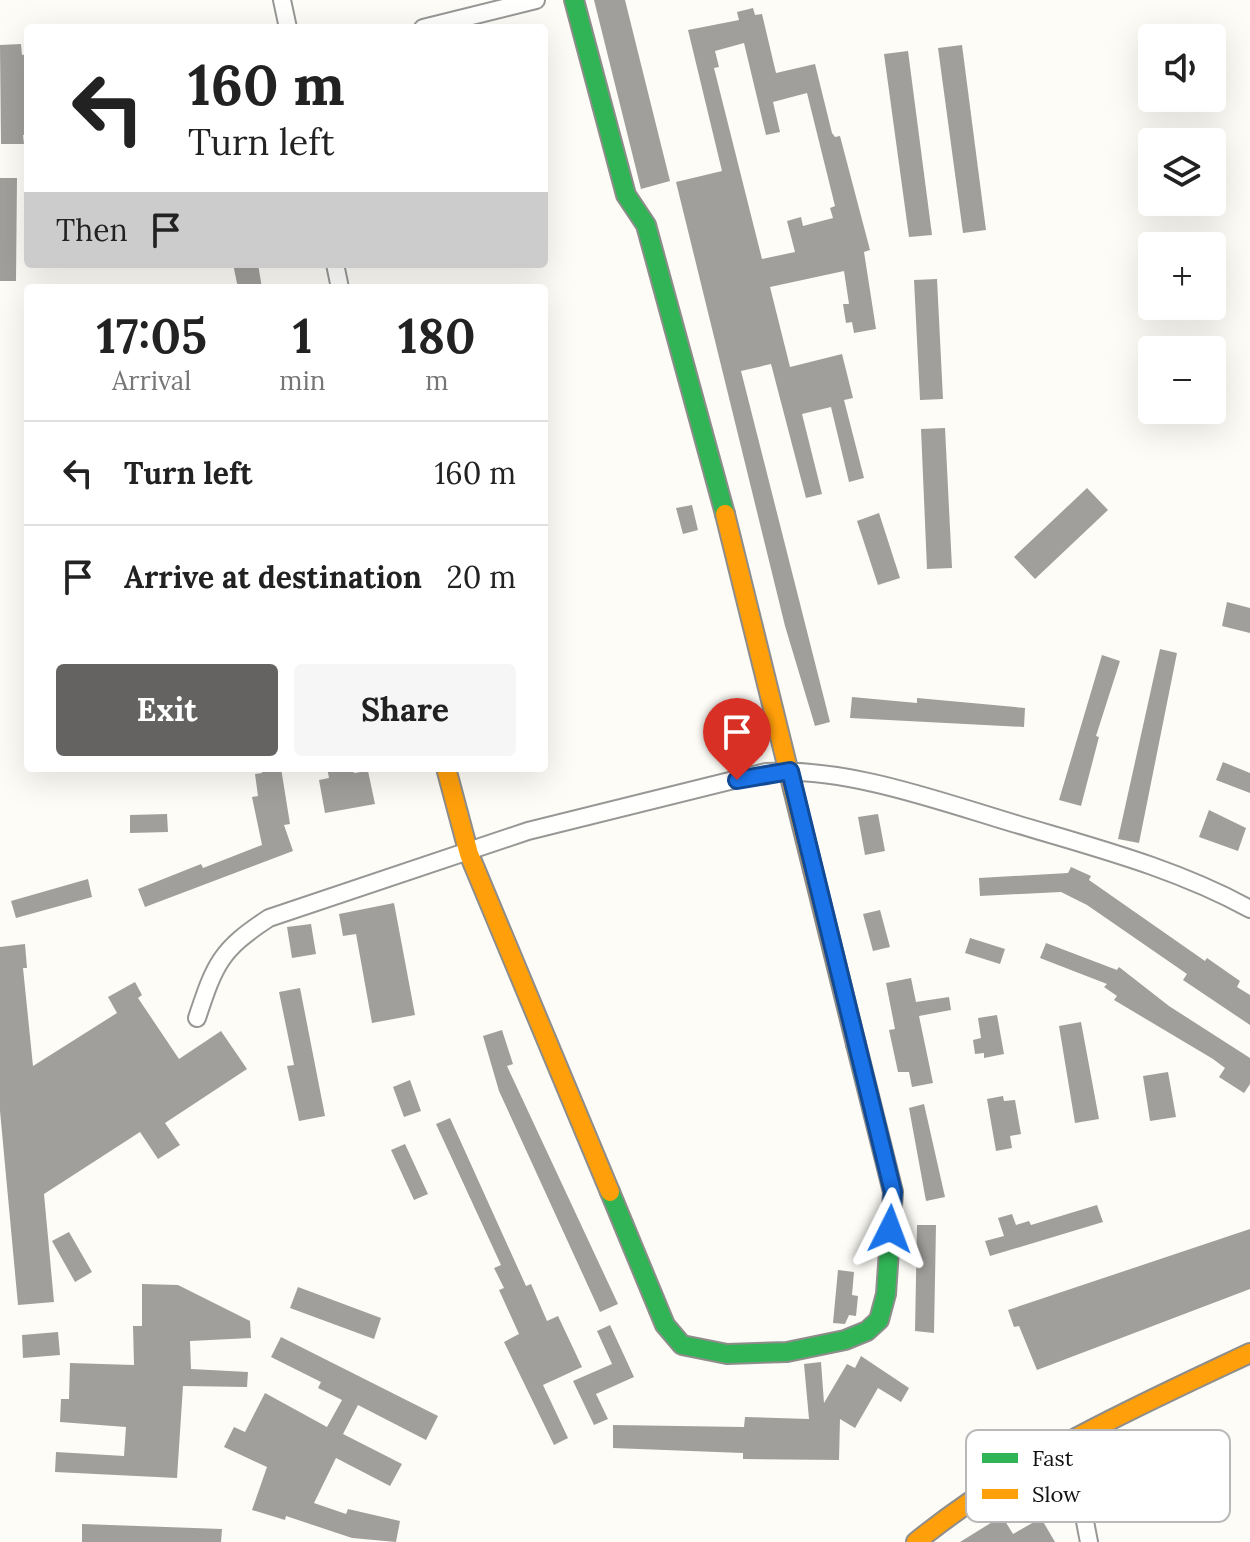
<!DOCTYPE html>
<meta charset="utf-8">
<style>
:root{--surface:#fff;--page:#f6f6f6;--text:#222;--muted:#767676;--line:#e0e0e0;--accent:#646362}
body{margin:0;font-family:Lora,serif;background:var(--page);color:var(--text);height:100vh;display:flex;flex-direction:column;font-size:30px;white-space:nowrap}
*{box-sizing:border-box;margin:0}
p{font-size:26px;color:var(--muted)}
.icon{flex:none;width:44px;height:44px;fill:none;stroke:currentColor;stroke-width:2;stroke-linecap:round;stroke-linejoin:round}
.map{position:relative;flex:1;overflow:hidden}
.drawer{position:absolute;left:24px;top:284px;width:524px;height:488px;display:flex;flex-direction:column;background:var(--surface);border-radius:8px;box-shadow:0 8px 32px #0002}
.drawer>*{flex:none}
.top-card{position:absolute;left:24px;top:24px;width:524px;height:244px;border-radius:8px;box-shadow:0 8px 32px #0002;background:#fff;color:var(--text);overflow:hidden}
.fabs{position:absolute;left:1138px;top:24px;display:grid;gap:16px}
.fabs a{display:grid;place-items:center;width:88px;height:88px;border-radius:8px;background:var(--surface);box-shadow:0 8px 32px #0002;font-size:40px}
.pin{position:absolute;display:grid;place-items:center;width:68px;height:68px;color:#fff;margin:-82px -34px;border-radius:50% 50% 50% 0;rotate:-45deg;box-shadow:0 0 8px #0007}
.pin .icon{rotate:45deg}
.me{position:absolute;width:88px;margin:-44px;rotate:3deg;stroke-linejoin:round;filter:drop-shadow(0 0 6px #0008)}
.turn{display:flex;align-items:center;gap:28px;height:168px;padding:0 32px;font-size:36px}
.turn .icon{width:104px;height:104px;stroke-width:2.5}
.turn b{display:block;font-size:56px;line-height:68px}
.then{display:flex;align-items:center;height:76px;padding:0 32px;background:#0003;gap:16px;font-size:30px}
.eta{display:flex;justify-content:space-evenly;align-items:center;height:136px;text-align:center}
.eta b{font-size:48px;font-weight:800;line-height:56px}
.button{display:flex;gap:16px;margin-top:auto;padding:16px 32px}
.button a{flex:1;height:92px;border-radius:8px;background:var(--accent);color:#fff;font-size:32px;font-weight:800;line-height:92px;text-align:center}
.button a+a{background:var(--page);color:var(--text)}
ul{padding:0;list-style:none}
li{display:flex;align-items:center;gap:24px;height:104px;padding:0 32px;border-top:2px solid var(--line)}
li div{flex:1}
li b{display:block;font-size:30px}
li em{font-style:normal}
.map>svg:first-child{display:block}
.building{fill:#a19f9c;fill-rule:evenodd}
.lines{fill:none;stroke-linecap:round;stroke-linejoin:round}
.street-casing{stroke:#979795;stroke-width:20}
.fast-casing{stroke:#8e8d8b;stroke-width:22}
.slow-casing{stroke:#8e8d8b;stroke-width:22}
.street{stroke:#fffffe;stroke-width:16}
.fast{stroke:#30b455;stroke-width:18}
.slow{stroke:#ff9f0a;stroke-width:18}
.route-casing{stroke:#114b97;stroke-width:20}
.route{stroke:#1a73e8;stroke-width:14}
.key{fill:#fff;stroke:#b8b8b8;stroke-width:2}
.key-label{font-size:22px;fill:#111}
</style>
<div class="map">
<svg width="1250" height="1542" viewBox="0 0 1250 1542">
<rect width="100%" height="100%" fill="#fdfcf7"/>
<path class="building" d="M 594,0 L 625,0 L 670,181 L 641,189 Z
M 753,8 L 755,15 L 762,14 L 776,73 L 815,64 L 832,133 L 835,137 L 840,136 L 870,250 L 864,252 L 876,329 L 854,333 L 852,322 L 846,323 L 843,304 L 849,304 L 844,271 L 770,287 L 790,367 L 842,354 L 853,398 L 844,400 L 864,478 L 849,482 L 831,407 L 802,414 L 822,494 L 806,498 L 771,364 L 741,371 L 830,722 L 815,726 L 785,626 L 676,182 L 722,171 L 688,30 L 739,20 L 737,12 ZM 744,43 L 766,135 L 780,132 L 773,102 L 807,93 L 835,206 L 830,208 L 833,218 L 803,226 L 801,217 L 787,221 L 795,252 L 762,259 L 714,68 L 719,67 L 715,51 Z
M 21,44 L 22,55 L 28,54 L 28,135 L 23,135 L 24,144 L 1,144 L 0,45 Z
M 962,45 L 986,230 L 963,233 L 938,48 Z
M 908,51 L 932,235 L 909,237 L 884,54 Z
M 0,178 L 17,178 L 16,281 L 0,281 Z
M 233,264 L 258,264 L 262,288 L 238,288 Z
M 937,279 L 943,399 L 920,400 L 914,280 Z
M 945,428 L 952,568 L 927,569 L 921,429 Z
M 1087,488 L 1108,510 L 1035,579 L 1014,557 Z
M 692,505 L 698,530 L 683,534 L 676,508 Z
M 879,513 L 900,578 L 878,585 L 857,521 Z
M 1227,602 L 1250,608 L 1250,633 L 1222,626 Z
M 1160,649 L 1177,653 L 1139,843 L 1118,839 Z
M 1102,655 L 1120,661 L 1096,736 L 1099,737 L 1081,806 L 1059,800 Z
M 852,697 L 917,703 L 917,698 L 1025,708 L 1024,727 L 850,718 Z
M 1223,762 L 1250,773 L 1250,793 L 1216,780 Z
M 261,768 L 281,768 L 290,824 L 284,825 L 293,851 L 145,907 L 138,889 L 201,864 L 203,868 L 262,845 L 252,797 L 258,796 L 255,774 L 262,773 Z
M 327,768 L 353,768 L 354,773 L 368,771 L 375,804 L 325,813 L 319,780 L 329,778 Z
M 1209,810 L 1246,828 L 1238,851 L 1199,837 Z
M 167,814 L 168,832 L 130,833 L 130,815 Z
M 878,814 L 885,851 L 865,855 L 858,817 Z
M 1071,867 L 1091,876 L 1089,880 L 1205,961 L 1207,958 L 1240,981 L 1237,987 L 1250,995 L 1250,1025 L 1183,980 L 1187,974 L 1087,905 L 1061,892 L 980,896 L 979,878 L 1068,873 Z
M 88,879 L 92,897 L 16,918 L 11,901 Z
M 394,903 L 415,1015 L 372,1023 L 356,934 L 343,936 L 339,914 Z
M 880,910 L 890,947 L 873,951 L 863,914 Z
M 311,924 L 316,954 L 292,958 L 287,927 Z
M 970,938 L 1005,949 L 1000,964 L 965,953 Z
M 1046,943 L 1117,970 L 1119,967 L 1169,1006 L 1250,1058 L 1250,1084 L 1244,1093 L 1219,1077 L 1225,1068 L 1213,1059 L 1114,1000 L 1117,996 L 1104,987 L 1107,984 L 1040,958 Z
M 25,944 L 27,968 L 23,968 L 33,1066 L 117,1013 L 108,997 L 135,982 L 142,995 L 138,998 L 179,1059 L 221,1031 L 247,1069 L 165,1123 L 180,1145 L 158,1159 L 140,1132 L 44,1194 L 54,1302 L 18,1305 L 0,1111 L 0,947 Z
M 911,978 L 916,1002 L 949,997 L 951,1010 L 919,1016 L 933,1083 L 912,1087 L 909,1072 L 898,1072 L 889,1030 L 895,1029 L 886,983 Z
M 300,988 L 325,1116 L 299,1121 L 287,1066 L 294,1065 L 279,992 Z
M 997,1015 L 1004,1054 L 984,1058 L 984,1053 L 975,1054 L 973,1040 L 981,1038 L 978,1018 Z
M 1081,1022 L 1099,1119 L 1075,1123 L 1059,1026 Z
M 502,1030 L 513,1064 L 507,1066 L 618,1304 L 600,1312 L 499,1091 L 483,1036 Z
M 1168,1072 L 1176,1117 L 1150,1121 L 1143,1076 Z
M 410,1080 L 421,1111 L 404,1117 L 393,1087 Z
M 1003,1096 L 1004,1101 L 1015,1100 L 1021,1134 L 1010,1136 L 1012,1148 L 996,1151 L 987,1099 Z
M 924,1104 L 945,1197 L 926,1201 L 909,1108 Z
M 450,1118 L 526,1286 L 531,1284 L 547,1321 L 558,1316 L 582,1367 L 543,1385 L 568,1438 L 554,1445 L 504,1342 L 519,1334 L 499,1290 L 504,1288 L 494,1268 L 501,1265 L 436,1124 Z
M 405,1144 L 428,1194 L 414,1200 L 391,1150 Z
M 1097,1205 L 1103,1222 L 990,1256 L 985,1241 L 1004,1236 L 998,1218 L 1012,1214 L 1016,1225 L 1029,1221 L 1031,1225 Z
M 917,1225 L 936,1225 L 934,1333 L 915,1331 Z
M 1250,1229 L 1250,1289 L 1037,1370 L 1019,1326 L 1014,1327 L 1008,1310 Z
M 69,1232 L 92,1272 L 75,1282 L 52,1241 Z
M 838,1270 L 854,1272 L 852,1295 L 858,1296 L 856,1316 L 849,1315 L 845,1324 L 833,1323 Z
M 142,1284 L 178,1285 L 250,1321 L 251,1338 L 190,1341 L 191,1369 L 248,1372 L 247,1387 L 183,1386 L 177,1478 L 55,1472 L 56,1452 L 124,1456 L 126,1427 L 60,1422 L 61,1399 L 69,1399 L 70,1363 L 134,1365 L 133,1326 L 142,1326 Z
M 298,1287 L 381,1318 L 374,1339 L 290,1308 Z
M 610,1325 L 634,1377 L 596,1394 L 608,1419 L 594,1425 L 573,1381 L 612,1364 L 597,1331 Z
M 58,1332 L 60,1355 L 23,1358 L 22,1335 Z
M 281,1337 L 438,1416 L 426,1440 L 358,1405 L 343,1434 L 402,1464 L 390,1486 L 336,1458 L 314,1503 L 346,1514 L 348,1509 L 400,1521 L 396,1542 L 352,1538 L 286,1516 L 285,1520 L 252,1510 L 267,1467 L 224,1447 L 234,1427 L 245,1432 L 265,1393 L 327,1427 L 342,1400 L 318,1388 L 321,1382 L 271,1357 Z
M 861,1356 L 909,1388 L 901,1402 L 878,1388 L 855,1428 L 840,1419 L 839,1460 L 743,1459 L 743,1453 L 613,1448 L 613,1425 L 744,1427 L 745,1417 L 809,1419 L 804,1364 L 821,1362 L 824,1403 L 847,1364 L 855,1368 Z
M 1002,1516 L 1013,1534 L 1041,1518 L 1055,1542 L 960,1542 Z
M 82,1524 L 222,1529 L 221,1542 L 82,1542 Z"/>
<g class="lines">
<defs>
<path id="street" d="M 282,0 L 288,28
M 423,28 L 536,0
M 335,264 L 340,288
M 197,1018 C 215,964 220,950 269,918 L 528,831 L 766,772 C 847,767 939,801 1016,824 C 1096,848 1175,868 1250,909
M 1084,1434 C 1075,1476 1081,1501 1089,1542"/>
<path id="fast" d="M 574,0 L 626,195 L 646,225 L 725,514
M 610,1192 L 665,1325 L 682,1345 L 727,1354 L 787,1352 L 845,1340 L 867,1331 L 879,1320 L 886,1294 L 893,1192 L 856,1044"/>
<path id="slow" d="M 725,514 L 856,1044
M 446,768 L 469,854 L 610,1192
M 916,1542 C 1017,1460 1133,1408 1250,1353"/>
</defs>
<use href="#street" class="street-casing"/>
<use href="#fast" class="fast-casing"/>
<use href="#slow" class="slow-casing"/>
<use href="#street" class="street"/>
<use href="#fast" class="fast"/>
<use href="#slow" class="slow"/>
</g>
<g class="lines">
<defs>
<path id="route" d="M 737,780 L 790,771 L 893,1192 L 890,1229"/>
</defs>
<use href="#route" class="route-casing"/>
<use href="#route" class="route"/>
</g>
<rect x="966" y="1430" width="264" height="92" rx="12" class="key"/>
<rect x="982" y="1453" width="36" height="10" fill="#30b455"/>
<rect x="982" y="1489" width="36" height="10" fill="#ff9f0a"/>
<g class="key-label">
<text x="1032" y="1466">Fast</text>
<text x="1032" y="1502">Slow</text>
</g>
</svg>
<div class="fabs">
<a><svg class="icon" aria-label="sound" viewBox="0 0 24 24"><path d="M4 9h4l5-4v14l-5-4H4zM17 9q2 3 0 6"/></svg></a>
<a><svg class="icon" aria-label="layers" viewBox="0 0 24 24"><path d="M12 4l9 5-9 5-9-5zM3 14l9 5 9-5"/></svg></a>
<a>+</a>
<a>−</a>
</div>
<div class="pin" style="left:737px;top:780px;background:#d93025"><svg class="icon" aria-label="arrive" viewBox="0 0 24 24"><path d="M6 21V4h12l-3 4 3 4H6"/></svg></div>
<svg class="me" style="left:890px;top:1229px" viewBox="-20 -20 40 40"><path d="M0-17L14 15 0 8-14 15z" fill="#1a73e8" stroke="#fff" stroke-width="4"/></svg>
<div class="top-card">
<div class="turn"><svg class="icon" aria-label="left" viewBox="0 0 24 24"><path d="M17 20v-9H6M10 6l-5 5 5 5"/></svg><div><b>160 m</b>Turn left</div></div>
<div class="then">Then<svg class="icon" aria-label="arrive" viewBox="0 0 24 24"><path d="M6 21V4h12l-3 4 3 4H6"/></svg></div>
</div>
<section class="drawer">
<div class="eta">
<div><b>17:05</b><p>Arrival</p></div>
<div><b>1</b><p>min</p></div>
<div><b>180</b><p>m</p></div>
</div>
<ul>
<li><svg class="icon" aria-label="left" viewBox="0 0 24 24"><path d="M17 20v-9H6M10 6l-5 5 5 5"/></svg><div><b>Turn left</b></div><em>160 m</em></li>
<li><svg class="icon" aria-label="arrive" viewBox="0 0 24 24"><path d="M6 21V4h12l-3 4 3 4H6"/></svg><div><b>Arrive at destination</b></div><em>20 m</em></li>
</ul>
<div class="button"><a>Exit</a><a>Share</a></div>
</section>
</div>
